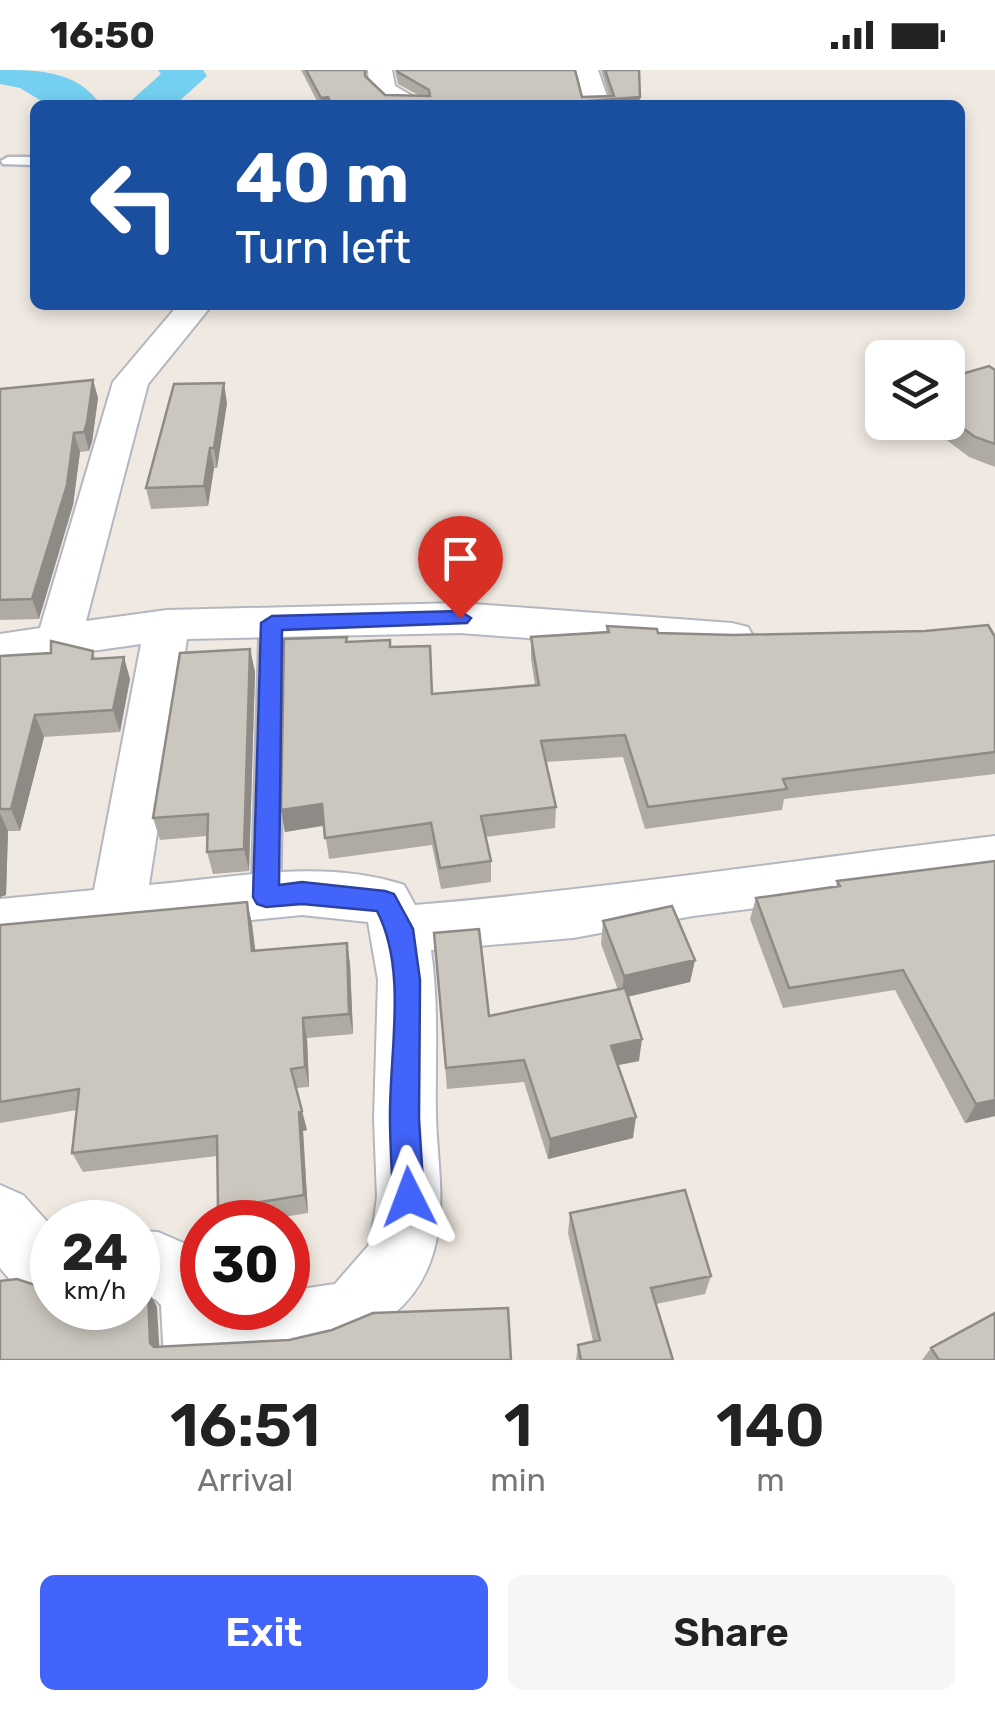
<!DOCTYPE html>
<style>
:root{--surface:#fff;--page:#f6f6f6;--text:#222;--muted:#767676;--accent:#4264fb}
body{margin:0;font-family:Rubik,sans-serif;background:var(--page);color:var(--text);height:100vh;display:flex;flex-direction:column;font-size:38px;white-space:nowrap}
*{box-sizing:border-box;margin:0}
p{font-size:32px;color:var(--muted)}
.icon{flex:none;width:55px;height:55px;fill:none;stroke:currentColor;stroke-width:2;stroke-linecap:round;stroke-linejoin:round}
.map{position:relative;height:1290px;overflow:hidden}
.side{display:flex;flex-direction:column;background:var(--surface);flex:1}
.side>*{flex:none}
.top-card{position:absolute;left:30px;top:30px;width:935px;height:210px;border-radius:15px;box-shadow:0 5px 15px #0003;background:#1a4fa0;color:#fff;overflow:hidden}
.controls{position:absolute;left:865px;top:270px;display:grid;gap:20px}
.controls a{display:grid;place-items:center;width:100px;height:100px;border-radius:15px;background:var(--surface);box-shadow:0 5px 15px #0003;font-size:50px}
.speed{position:absolute;left:30px;top:1130px;display:flex;gap:20px;font-size:50px;font-weight:700;text-align:center}
.speed>*{display:grid;place-content:center;width:130px;height:130px;border-radius:50%;background:var(--surface);box-shadow:0 5px 15px #0003;line-height:1}
.speed small{font-size:25px;font-weight:400}
.speed .limit{border:15px solid #d22;background:#fff;color:#111}
.pin{position:absolute;display:grid;place-items:center;width:85px;height:85px;color:#fff;margin:-102px -42px;border-radius:50% 50% 50% 0;rotate:-45deg;box-shadow:0 0 10px #0007}
.pin .icon{rotate:45deg}
.me{position:absolute;width:110px;margin:-55px;rotate:357deg;stroke-linejoin:round;filter:drop-shadow(0 0 8px #0008)}
.turn{display:flex;align-items:center;gap:35px;height:210px;padding:0 40px;font-size:45px}
.turn .icon{width:130px;height:130px;stroke-width:2.5}
.turn b{display:block;font-size:70px;line-height:85px}
.eta{display:flex;justify-content:space-evenly;align-items:center;height:170px;text-align:center}
.eta b{font-size:60px;font-weight:600;line-height:70px}
.button{display:flex;gap:20px;margin-top:auto;padding:20px 40px}
.button a{flex:1;height:115px;border-radius:15px;background:var(--accent);color:#fff;font-size:40px;font-weight:600;line-height:115px;text-align:center}
.button a+a{background:var(--page);color:var(--text)}
.status{display:flex;justify-content:space-between;align-items:center;height:70px;padding:0 50px;background:var(--surface);direction:ltr}
.status svg{height:28px;fill:currentColor}
.map>svg:first-child{display:block}
.lines{fill:none;stroke-linecap:round;stroke-linejoin:round}
.river{fill:#75cff0;fill-rule:evenodd}
.service-casing{stroke:#b4b7c1;stroke-width:5}
.minor-casing{stroke:#b4b7c1;stroke-width:4}
.service{fill:#fff;fill-rule:evenodd}
.minor{fill:#fff;fill-rule:evenodd}
.wall{fill:#afaba4}
.shaded-wall{fill:#8e8b86}
.building{fill:#cbc7bf;stroke:#8e8b86;stroke-width:2.5}
.route{fill:#4264fb;stroke:#2b41a3;stroke-width:2.5}
</style>
<div class="status"><b>16:50</b><svg viewBox="0 0 49 12"><path d="M0 12V9h3v3zM5 12V6h3v6zM10 12V3h3v9zM15 12V0h3v12zM26 1h20v11H26zM47 4h2v5h-2z"/></svg></div>
<div class="map">
<svg width="995" height="1290" viewBox="0 0 995 1290">
<rect width="100%" height="100%" fill="#efe9e1"/>
<g class="lines">
<path class="river" d="M 0,0 C 37,0 77,0 101,35 L 48,35 L 20,18 L 0,14 Z
M 158,0 L 203,0 L 207,6 L 175,35 L 126,35 L 161,4 Z"/>
<defs>
<path id="service" d="M 8,87 L 35,87 L 35,95 L 3,94 L 1,91 Z
M 272,545 L 284,553 L 280,827 L 276,835 L 266,839 L 256,835 L 252,827 L 260,553 Z"/>
<path id="minor" d="M 368,0 L 392,0 L 395,16 L 428,35 L 386,33 L 369,15 Z
M 574,0 L 598,0 L 610,35 L 584,35 Z
M 178,235 L 212,235 L 148,314 L 86,551 L 167,540 L 460,533 L 732,553 L 748,557 L 754,568 L 748,579 L 732,583 L 460,563 L 187,569 L 149,815 C 231,808 324,788 404,815 L 415,835 C 609,819 802,789 995,766 L 995,808 L 693,846 L 573,868 L 431,880 C 439,935 435,991 436,1047 C 437,1085 444,1123 438,1161 C 419,1290 275,1290 164,1290 L 161,1235 L 155,1229 L 138,1229 L 138,1161 L 158,1162 L 202,1181 L 202,1238 L 288,1238 L 288,1221 L 335,1214 L 368,1176 L 372,1164 L 377,1127 L 374,1049 L 378,910 L 368,852 L 302,845 L 0,875 L 0,829 L 94,820 L 141,574 L 0,594 L 0,564 L 40,558 L 113,312 Z
M 0,1115 L 23,1125 L 52,1157 L 52,1230 L 18,1219 L 0,1198 Z"/>
</defs>
<use href="#service" class="service-casing"/>
<use href="#minor" class="minor-casing"/>
<use href="#service" class="service"/>
<use href="#minor" class="minor"/>
</g>
<path class="wall" d="M 301,0 L 365,0 L 366,7 L 385,25 L 420,26 L 398,14 L 395,0 L 575,0 L 582,27 L 609,26 L 601,0 L 639,0 L 639,35 L 319,35 Z
M 995,300 L 995,397 L 969,387 L 923,352 L 948,352 L 948,308 Z
M 93,310 L 98,328 L 92,372 L 89,381 L 80,382 L 73,435 L 39,549 L 0,550 L 0,319 Z
M 227,333 L 217,398 L 214,398 L 208,436 L 151,439 L 146,418 Z
M 607,556 L 658,563 L 734,565 L 995,567 L 995,704 L 784,729 L 782,740 L 645,759 L 623,687 L 546,692 L 556,737 L 555,758 L 486,767 L 491,791 L 491,812 L 441,819 L 432,775 L 329,789 L 324,756 L 285,762 L 281,740 L 347,567 L 347,572 L 391,577 L 432,624 L 535,615 L 531,589 L 531,567 L 606,562 Z
M 250,579 L 255,602 L 249,801 L 213,804 L 207,782 L 207,766 L 160,770 L 153,748 Z
M 93,581 L 95,588 L 130,609 L 120,662 L 44,667 L 20,761 L 8,761 L 6,825 L 0,827 L 0,586 Z
M 995,791 L 995,1046 L 965,1053 L 895,920 L 783,938 L 750,849 L 756,828 L 836,817 L 837,811 Z
M 247,832 L 252,854 L 255,881 L 347,873 L 350,894 L 353,964 L 307,968 L 309,1017 L 296,1018 L 307,1060 L 303,1061 L 308,1143 L 252,1152 L 223,1152 L 218,1139 L 217,1086 L 83,1102 L 72,1083 L 77,1040 L 0,1053 L 0,855 Z
M 603,851 L 695,890 L 690,912 L 628,927 L 639,991 L 618,995 L 633,1068 L 548,1089 L 524,1012 L 447,1019 L 434,863 L 489,946 L 618,920 L 601,874 Z
M 570,1143 L 711,1206 L 705,1224 L 656,1234 L 673,1290 L 576,1290 L 578,1275 L 593,1271 L 568,1163 Z
M 931,1278 L 995,1290 L 922,1290 Z"/>
<path class="shaded-wall" d="M 328,27 L 328,35 L 321,35 L 321,28 Z
M 640,27 L 639,35 L 576,35 L 576,32 Z
M 93,310 L 98,328 L 92,372 L 89,381 L 84,362 Z
M 224,313 L 227,333 L 217,398 L 214,378 Z
M 74,363 L 80,382 L 73,435 L 39,549 L 32,529 Z
M 210,378 L 214,398 L 208,436 L 204,416 Z
M 250,579 L 255,602 L 249,801 L 244,779 Z
M 124,587 L 130,609 L 120,662 L 113,640 Z
M 35,645 L 44,667 L 20,761 L 11,739 Z
M 322,734 L 325,755 L 285,762 L 281,740 Z
M 0,743 L 8,761 L 6,825 L 0,827 Z
M 247,832 L 252,854 L 258,902 L 252,881 Z
M 347,873 L 350,894 L 353,964 L 349,944 Z
M 695,890 L 690,912 L 621,928 L 624,906 Z
M 303,948 L 307,968 L 309,1017 L 305,997 Z
M 642,969 L 639,991 L 608,997 L 611,976 Z
M 995,1030 L 995,1046 L 965,1053 L 976,1034 Z
M 302,1041 L 307,1060 L 303,1061 L 308,1143 L 304,1125 L 299,1042 Z
M 636,1047 L 633,1068 L 548,1089 L 550,1069 Z
M 148,1219 L 157,1237 L 160,1290 L 150,1273 Z"/>
<path class="building" d="M 306,0 L 365,0 L 365,6 L 385,25 L 430,26 L 429,20 L 398,2 L 397,0 L 575,0 L 582,27 L 614,26 L 605,0 L 639,0 L 640,27 L 576,32 L 580,35 L 332,35 L 328,27 L 321,28 Z
M 989,296 L 995,300 L 995,374 L 975,367 L 948,347 L 948,308 Z
M 93,310 L 87,353 L 84,362 L 74,363 L 67,415 L 32,529 L 0,530 L 0,319 Z
M 224,313 L 214,378 L 210,378 L 204,416 L 146,418 L 174,314 Z
M 988,555 L 995,567 L 995,682 L 783,709 L 787,719 L 648,737 L 625,665 L 541,671 L 556,737 L 481,746 L 491,791 L 440,798 L 431,753 L 325,768 L 322,734 L 281,740 L 284,569 L 347,567 L 346,572 L 390,570 L 390,577 L 430,576 L 432,624 L 539,615 L 531,567 L 609,562 L 607,556 L 657,559 L 658,563 L 734,565 L 925,561 Z
M 51,571 L 93,581 L 92,589 L 124,587 L 113,640 L 35,645 L 11,739 L 0,739 L 0,586 L 51,583 Z
M 250,579 L 244,779 L 207,782 L 208,744 L 153,748 L 180,583 Z
M 995,791 L 995,1030 L 976,1034 L 903,900 L 789,918 L 756,828 L 840,816 L 837,811 Z
M 247,832 L 252,881 L 347,873 L 349,944 L 303,948 L 305,997 L 291,999 L 302,1041 L 299,1042 L 304,1125 L 218,1139 L 217,1066 L 72,1083 L 79,1019 L 0,1032 L 0,855 Z
M 672,836 L 695,890 L 624,906 L 603,851 Z
M 479,859 L 489,946 L 625,918 L 642,969 L 611,976 L 636,1047 L 550,1069 L 524,990 L 446,998 L 434,863 Z
M 685,1120 L 711,1206 L 651,1218 L 673,1290 L 581,1290 L 578,1275 L 600,1270 L 570,1143 Z
M 52,1204 L 52,1238 L 138,1238 L 138,1217 L 148,1219 L 150,1273 L 154,1277 L 289,1270 L 332,1260 L 373,1243 L 508,1238 L 511,1290 L 0,1290 L 0,1211 L 17,1209 L 38,1216 L 43,1205 Z
M 995,1243 L 995,1290 L 939,1290 L 931,1278 Z"/>
<path class="route" d="M 460,541 L 471,548 L 467,553 L 282,560 L 279,815 L 302,812 L 385,821 L 394,824 L 413,859 L 420,910 L 419,1049 L 424,1127 L 420,1138 L 409,1142 L 398,1138 L 393,1127 C 392,1101 390,1075 390,1049 C 389,984 408,901 377,841 L 302,834 L 266,837 L 257,834 L 253,827 L 261,553 L 272,546 Z"/>
</svg>
<div class="controls">
<a><svg class="icon" aria-label="layers" viewBox="0 0 24 24"><path d="M12 4l9 5-9 5-9-5zM3 14l9 5 9-5"/></svg></a>
</div>
<div class="speed"><div>24<small>km/h</small></div><div class="limit">30</div></div>
<div class="pin" style="left:460px;top:548px;background:#d93025"><svg class="icon" aria-label="arrive" viewBox="0 0 24 24"><path d="M6 21V4h12l-3 4 3 4H6"/></svg></div>
<svg class="me" style="left:409px;top:1127px" viewBox="-20 -20 40 40"><path d="M0-17L14 15 0 8-14 15z" fill="#4264fb" stroke="#fff" stroke-width="4"/></svg>
<div class="top-card">
<div class="turn"><svg class="icon" aria-label="left" viewBox="0 0 24 24"><path d="M17 20v-9H6M10 6l-5 5 5 5"/></svg><div><b>40 m</b>Turn left</div></div>
</div>
</div>
<section class="side">
<div class="eta">
<div><b>16:51</b><p>Arrival</p></div>
<div><b>1</b><p>min</p></div>
<div><b>140</b><p>m</p></div>
</div>
<div class="button"><a>Exit</a><a>Share</a></div>
</section>
